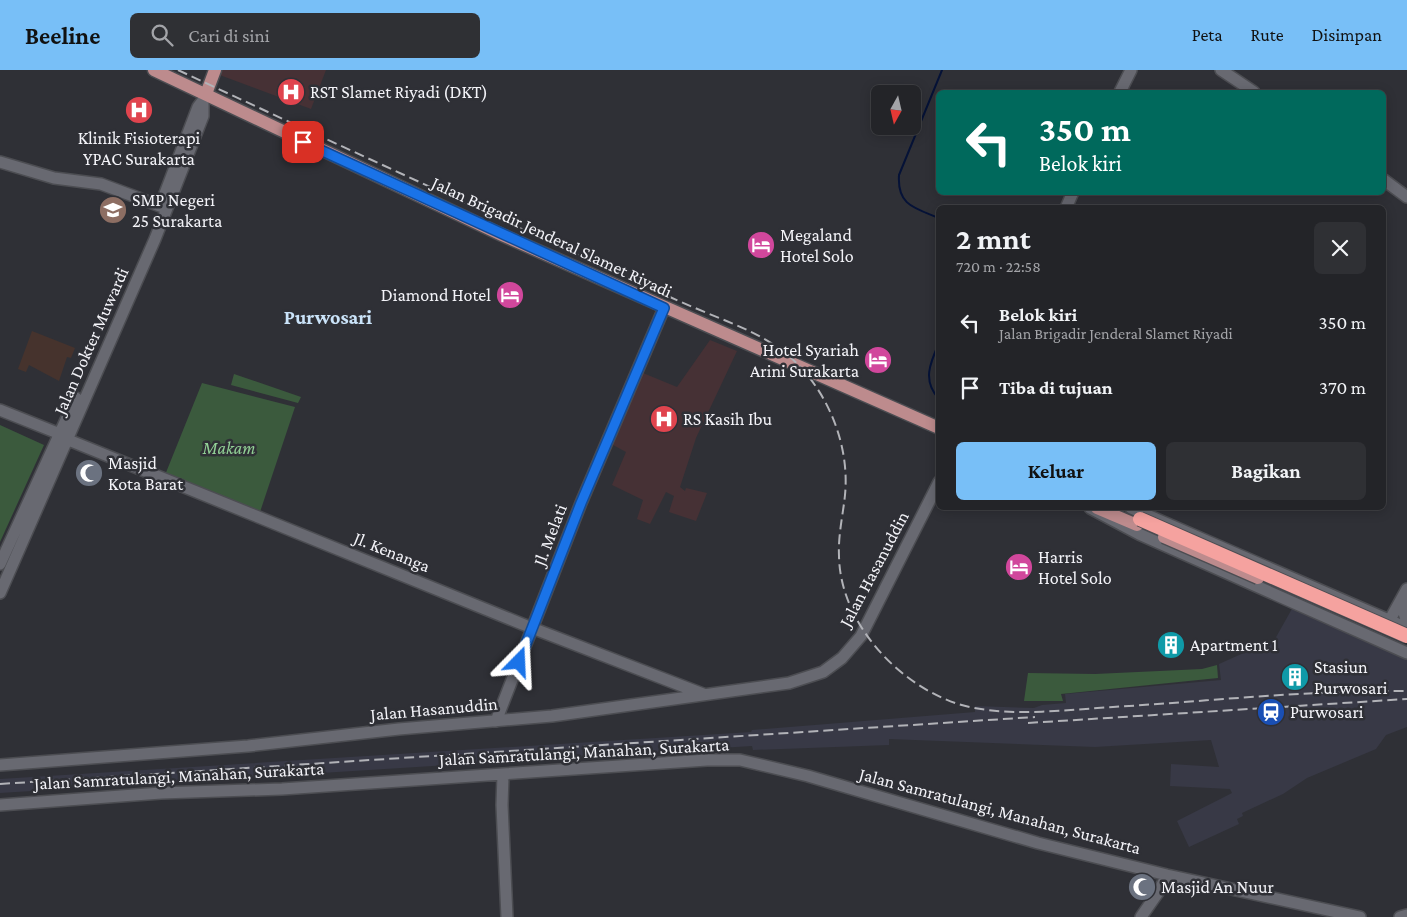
<!DOCTYPE html>
<html lang="id">
<meta charset="utf-8">
<style>
:root{--surface:#232428;--page:#2f3034;--text:#f1f3f6;--muted:#a3a4a8;--line:#404145;--accent:#78bff7}
body{margin:0;font-family:"Crimson Pro",serif;background:var(--page);color:var(--text);height:100vh;display:flex;flex-direction:column;font-size:19px;white-space:nowrap}
*{box-sizing:border-box;margin:0}
p{font-size:16px;color:var(--muted)}
.icon{flex:none;width:28px;height:28px;fill:none;stroke:currentColor;stroke-width:2;stroke-linecap:round;stroke-linejoin:round}
.map{position:relative;flex:1;overflow:hidden}
.details{position:absolute;left:936px;top:135px;width:450px;height:305px;display:flex;flex-direction:column;background:var(--surface);border-radius:8px;box-shadow:0 2px 12px #0003,0 0 0 1px var(--line)}
.details>*{flex:none}
.guide{position:absolute;left:936px;top:20px;width:450px;height:105px;border-radius:8px;box-shadow:0 2px 12px #0003,0 0 0 1px var(--line);background:#00695c;color:#fff;overflow:hidden}
.needle{width:32px;rotate:188deg}
.controls{position:absolute;left:871px;top:15px;display:grid;gap:10px}
.controls a{display:grid;place-items:center;width:50px;height:50px;border-radius:8px;background:var(--surface);box-shadow:0 2px 12px #0003,0 0 0 1px var(--line);font-size:25px}
.pin{position:absolute;display:grid;place-items:center;width:42px;height:42px;color:#fff;margin:-21px;border-radius:10px;box-shadow:0 2px 8px #0006}
.me{position:absolute;width:55px;margin:-28px;rotate:21deg;stroke-linejoin:round;filter:drop-shadow(0 0 4px #0008)}
.turn{display:flex;align-items:center;gap:18px;height:105px;padding:0 20px;font-size:22px}
.turn .icon{width:65px;height:65px;stroke-width:2.5}
.turn b{display:block;font-size:35px;line-height:42px}
.round{display:grid;place-items:center;flex:none;width:52px;height:52px;border-radius:8px;background:var(--page)}
.summary{display:flex;align-items:center;justify-content:space-between;height:85px;padding:0 20px}
h1{font-size:30px;font-weight:700;line-height:38px}
.button{display:flex;gap:10px;margin-top:auto;padding:10px 20px}
.button a{flex:1;height:58px;border-radius:8px;background:var(--accent);color:#111;font-size:20px;font-weight:700;line-height:58px;text-align:center}
.button a+a{background:var(--page);color:var(--text)}
ul{padding:0;list-style:none}
li{display:flex;align-items:center;gap:15px;height:65px;padding:0 20px}
li div{flex:1}
li b{display:block;font-size:19px}
li em{font-style:normal}
header{display:flex;align-items:center;gap:30px;box-sizing:border-box;height:70px;padding:0 25px;background:var(--accent);color:#111}
header strong{font-size:24px}
nav{display:flex;gap:28px;margin-inline-start:auto;font-size:18px}
.search{width:350px;height:45px;background:var(--page);display:flex;align-items:center;gap:12px;box-sizing:border-box;padding:0 18px;border-radius:8px;color:var(--muted);font-size:19px}
.map>svg:first-child{display:block}
.built{fill:#383946}
.education{fill:#46332d}
.medical{fill:#463135}
.green{fill:#3b5a3d}
.lines{fill:none;stroke-linecap:round;stroke-linejoin:round}
.stream{stroke:#051237;stroke-width:2}
.secondary-casing{stroke:#4c4d52;stroke-width:14}
.primary-casing{stroke:#4c4d52;stroke-width:15}
.secondary{stroke:#686971;stroke-width:11}
.primary{stroke:#bd8b8d;stroke-width:12}
.rail{stroke:#b2b3b8;stroke-width:2;stroke-dasharray:10 5;stroke-linecap:butt}
.primary-bridge-casing{stroke:#4c4d52;stroke-width:15;stroke-linecap:butt}
.highway-bridge-casing{stroke:#4c4d52;stroke-width:16;stroke-linecap:butt}
.primary-bridge{stroke:#bd8b8d;stroke-width:12}
.highway-bridge{stroke:#f5a29f;stroke-width:14}
.route-casing{stroke:#114b97;stroke-width:12}
.route{stroke:#1a73e8;stroke-width:9}
.labels{text-anchor:middle;dominant-baseline:central;stroke-width:5;stroke-linejoin:round;paint-order:stroke}
.poi-label{font-size:18px;fill:#f3f3f8;stroke:#2f3036;text-anchor:start}
.street-label{font-size:18px;fill:#f3f3f8;stroke:#2f3036}
.park-label{font-size:18px;font-style:italic;fill:#92d196;stroke:#2f3036}
.quarter-label{font-size:20px;font-weight:bold;fill:#cae3f9;stroke:#2f3036}
</style>
<header>
<strong>Beeline</strong>
<div class="search"><svg class="icon" aria-label="search" viewBox="0 0 24 24"><circle cx="10" cy="10" r="6"/><path d="M15 15l6 6"/></svg>Cari di sini</div>
<nav><a>Peta</a><a>Rute</a><a>Disimpan</a></nav>
</header>
<div class="map">
<svg width="1407" height="847" viewBox="0 0 1407 847">
<rect width="100%" height="100%" fill="#2f3036"/>
<path class="built" d="M 1293,537 L 1407,587 L 1407,657 L 1386,665 L 1376,679 L 1307,708 L 1283,724 L 1242,743 L 1243,746 L 1237,749 L 1239,754 L 1189,777 L 1177,751 L 1232,723 L 1230,719 L 1170,716 L 1171,694 L 1219,697 L 1211,670 L 1095,677 L 889,669 L 889,675 L 753,680 L 752,676 L 0,723 L 0,709 L 751,662 L 752,660 L 975,642 L 975,636 L 1034,638 L 1042,635 L 1066,633 L 1065,624 L 1221,610 L 1219,594 L 1275,569 Z"/>
<path class="education" d="M 32,261 L 75,278 L 71,288 L 67,287 L 59,311 L 29,295 L 26,302 L 18,299 Z"/>
<path class="medical" d="M 218,0 L 326,0 L 311,39 L 217,4 Z
M 710,270 L 737,281 L 696,368 L 680,417 L 685,421 L 686,418 L 707,423 L 696,451 L 669,442 L 674,426 L 666,422 L 650,454 L 637,449 L 643,430 L 612,415 L 626,382 L 613,375 L 643,303 L 677,317 Z"/>
<path class="green" d="M 234,304 L 301,327 L 298,333 L 231,315 Z
M 202,313 L 295,337 L 259,445 L 165,405 Z
M 0,355 L 44,375 L 0,472 Z
M 1217,595 L 1218,608 L 1061,624 L 1063,631 L 1024,631 L 1028,603 L 1095,604 L 1202,599 Z"/>
<g class="lines">
<path class="stream" d="M 939,148 C 914,138 897,135 899,105 L 942,0
M 939,273 C 930,293 922,311 939,329"/>
<defs>
<path id="secondary" d="M 1221,0 L 1254,22
M 1120,22 L 1131,0
M 0,92 L 54,108 L 101,114 L 160,136
M 1384,110 L 1407,127
M 161,134 L 198,37 L 204,29
M 1066,138 L 1073,122
M 0,340 L 60,364
M 66,369 L 532,558 L 703,624
M 1090,438 L 1139,464 L 1407,583
M 1131,438 L 1407,558
M 0,494 L 76,328
M 0,523 L 155,169 L 203,46 L 203,31
M 1404,526 L 1404,543 L 1407,552
M 1387,555 L 1407,519
M 496,651 L 581,433 L 664,238
M 0,695 L 248,676 L 399,659 L 552,646 L 789,613 L 823,602 L 842,588 L 861,566 L 939,412
M 503,705 L 502,735 L 507,847
M 0,735 L 161,723 L 282,719 L 707,690 L 740,690 L 808,706 L 1038,773 L 1167,805 L 1360,847
M 1141,847 L 1159,821 L 1167,805
M 1400,847 L 1407,845"/>
<path id="primary" d="M 154,0 L 502,165 L 939,358
M 206,24 L 215,0
M 1097,438 L 1137,455"/>
</defs>
<use href="#secondary" class="secondary-casing"/>
<use href="#primary" class="primary-casing"/>
<use href="#secondary" class="secondary"/>
<use href="#primary" class="primary"/>
<path class="rail" d="M 178,0 C 325,69 474,137 622,205 C 650,218 678,231 707,243 C 736,255 764,265 789,286 C 827,319 850,374 845,425 C 843,445 838,465 839,486 C 840,552 897,614 958,634 C 1004,648 1065,640 1113,637 C 1211,631 1309,620 1407,621
M 1028,653 L 1407,629
M 0,714 L 1035,647"/>
<defs>
<path id="primary-bridge" d="M 1164,467 L 1258,508"/>
<path id="highway-bridge" d="M 1140,449 L 1407,566"/>
</defs>
<use href="#primary-bridge" class="primary-bridge-casing"/>
<use href="#highway-bridge" class="highway-bridge-casing"/>
<use href="#primary-bridge" class="primary-bridge"/>
<use href="#highway-bridge" class="highway-bridge"/>
</g>
<g class="lines">
<defs>
<path id="route" d="M 303,72 L 664,238 L 581,433 L 519,592"/>
</defs>
<use href="#route" class="route-casing"/>
<use href="#route" class="route"/>
</g>
<defs>
<symbol id="hospital-disc" viewBox="-11 -11 22 22"><circle r="9.5" fill="#e0444e" stroke="#2f3036"/><path d="M-5-5h3v3.5h4V-5h3V5h-3V1.5h-4V5h-3Z" fill="#fff"/></symbol>
<symbol id="school-disc" viewBox="-11 -11 22 22"><circle r="9.5" fill="#8d6e63" stroke="#2f3036"/><path d="M0-5L7-2L0 1L-7-2ZM-4 1L0 2.5L4 1V4Q0 6-4 4Z" fill="#fff"/></symbol>
<symbol id="hotel-disc" viewBox="-11 -11 22 22"><circle r="9.5" fill="#d1479c" stroke="#2f3036"/><path d="M-6-4.5h1.5V1H6V5H4.5V3h-9V5H-6ZM-4 0a1.8 1.8 0 1 1 3.6 0ZM.5 0V-2.5h3Q6-2.5 6 0Z" fill="#fff"/></symbol>
<symbol id="mosque-disc" viewBox="-11 -11 22 22"><circle r="9.5" fill="#6b7280" stroke="#2f3036"/><path d="M3.5-4.9A6 6 0 1 0 3.5 4.9A5 5 0 1 1 3.5-4.9Z" fill="#fff"/></symbol>
<symbol id="building-disc" viewBox="-11 -11 22 22"><circle r="9.5" fill="#0f9aa8" stroke="#2f3036"/><path d="M-4-6H4V6H1V3H-1V6H-4ZM-2.5-4.3h1.7v1.8h-1.7ZM.8-4.3h1.7v1.8H.8ZM-2.5-1h1.7V.8h-1.7ZM.8-1h1.7V.8H.8Z" fill="#fff"/></symbol>
<symbol id="station-disc" viewBox="-11 -11 22 22"><circle r="9.5" fill="#1a4fb4" stroke="#2f3036"/><path d="M-3-6H3Q5-6 5-4V2Q5 4 3 4L4.5 6H3L1.5 4h-3L-3 6H-4.5L-3 4Q-5 4-5 2V-4Q-5-6-3-6ZM-3.5-4v3h7v-3ZM-3.5 1v1.5H-2V1ZM2 1v1.5H3.5V1Z" fill="#fff"/></symbol>
</defs>
<g fill-rule="evenodd">
<use href="#hospital-disc" x="275" y="6" width="32" height="32"/>
<use href="#hospital-disc" x="123" y="24" width="32" height="32"/>
<use href="#school-disc" x="97" y="124" width="32" height="32"/>
<use href="#hotel-disc" x="745" y="159" width="32" height="32"/>
<use href="#hotel-disc" x="494" y="209" width="32" height="32"/>
<use href="#hotel-disc" x="862" y="274" width="32" height="32"/>
<use href="#hospital-disc" x="648" y="333" width="32" height="32"/>
<use href="#mosque-disc" x="73" y="387" width="32" height="32"/>
<use href="#hotel-disc" x="1003" y="481" width="32" height="32"/>
<use href="#building-disc" x="1155" y="559" width="32" height="32"/>
<use href="#building-disc" x="1279" y="591" width="32" height="32"/>
<use href="#station-disc" x="1255" y="626" width="32" height="32"/>
<use href="#mosque-disc" x="1126" y="801" width="32" height="32"/>
</g>
<g class="labels">
<g class="poi-label">
<text x="310" y="22">RST Slamet Riyadi (DKT)</text>
<text x="139" y="68" text-anchor="middle">Klinik Fisioterapi<tspan x="139" dy="21">YPAC Surakarta</tspan></text>
<text x="132" y="130">SMP Negeri<tspan x="132" dy="21">25 Surakarta</tspan></text>
<text x="780" y="165">Megaland<tspan x="780" dy="21">Hotel Solo</tspan></text>
<text x="491" y="225" text-anchor="end">Diamond Hotel</text>
<text x="859" y="280" text-anchor="end">Hotel Syariah<tspan x="859" dy="21">Arini Surakarta</tspan></text>
<text x="683" y="349">RS Kasih Ibu</text>
<text x="108" y="393">Masjid<tspan x="108" dy="21">Kota Barat</tspan></text>
<text x="1038" y="487">Harris<tspan x="1038" dy="21">Hotel Solo</tspan></text>
<text x="1190" y="575">Apartment 1</text>
<text x="1314" y="597">Stasiun<tspan x="1314" dy="21">Purwosari</tspan></text>
<text x="1290" y="642">Purwosari</text>
<text x="1161" y="817">Masjid An Nuur</text>
</g>
<g class="street-label">
<text transform="translate(552 167) rotate(25)">Jalan Brigadir Jenderal Slamet Riyadi</text>
<text transform="translate(91 271) rotate(-66)">Jalan Dokter Muwardi</text>
<text transform="translate(550 465) rotate(-69)">Jl. Melati</text>
<text transform="translate(392 482) rotate(22)">Jl. Kenanga</text>
<text transform="translate(874 499) rotate(-62)">Jalan Hasanuddin</text>
<text transform="translate(434 639) rotate(-5)">Jalan Hasanuddin</text>
<text transform="translate(584 682) rotate(-3)">Jalan Samratulangi, Manahan, Surakarta</text>
<text transform="translate(179 706) rotate(-3)">Jalan Samratulangi, Manahan, Surakarta</text>
<text transform="translate(1000 741) rotate(15)">Jalan Samratulangi, Manahan, Surakarta</text>
</g>
<g class="park-label">
<text x="229" y="378">Makam</text>
</g>
<g class="quarter-label">
<text x="328" y="247">Purwosari</text>
</g>
</g>
</svg>
<div class="controls">
<a><svg class="needle" viewBox="-14 -14 28 28"><path d="M0-13l5 13h-10z" fill="#e53935"/><path d="M0 13l5-13h-10z" fill="#a3a4a8"/></svg></a>
</div>
<div class="pin" style="left:303px;top:72px;background:#d93025"><svg class="icon" aria-label="arrive" viewBox="0 0 24 24"><path d="M6 21V4h12l-3 4 3 4H6"/></svg></div>
<svg class="me" style="left:519px;top:592px" viewBox="-20 -20 40 40"><path d="M0-17L14 15 0 8-14 15z" fill="#1a73e8" stroke="#fff" stroke-width="4"/></svg>
<div class="guide">
<div class="turn"><svg class="icon" aria-label="left" viewBox="0 0 24 24"><path d="M17 20v-9H6M10 6l-5 5 5 5"/></svg><div><b>350 m</b>Belok kiri</div></div>
</div>
<section class="details">
<div class="summary"><div><h1>2 mnt</h1><p>720 m · 22:58</p></div><a class="round"><svg class="icon" aria-label="close" viewBox="0 0 24 24"><path d="M6 6l12 12M18 6L6 18"/></svg></a></div>
<ul>
<li><svg class="icon" aria-label="left" viewBox="0 0 24 24"><path d="M17 20v-9H6M10 6l-5 5 5 5"/></svg><div><b>Belok kiri</b><p>Jalan Brigadir Jenderal Slamet Riyadi</p></div><em>350 m</em></li>
<li><svg class="icon" aria-label="arrive" viewBox="0 0 24 24"><path d="M6 21V4h12l-3 4 3 4H6"/></svg><div><b>Tiba di tujuan</b></div><em>370 m</em></li>
</ul>
<div class="button"><a>Keluar</a><a>Bagikan</a></div>
</section>
</div>
